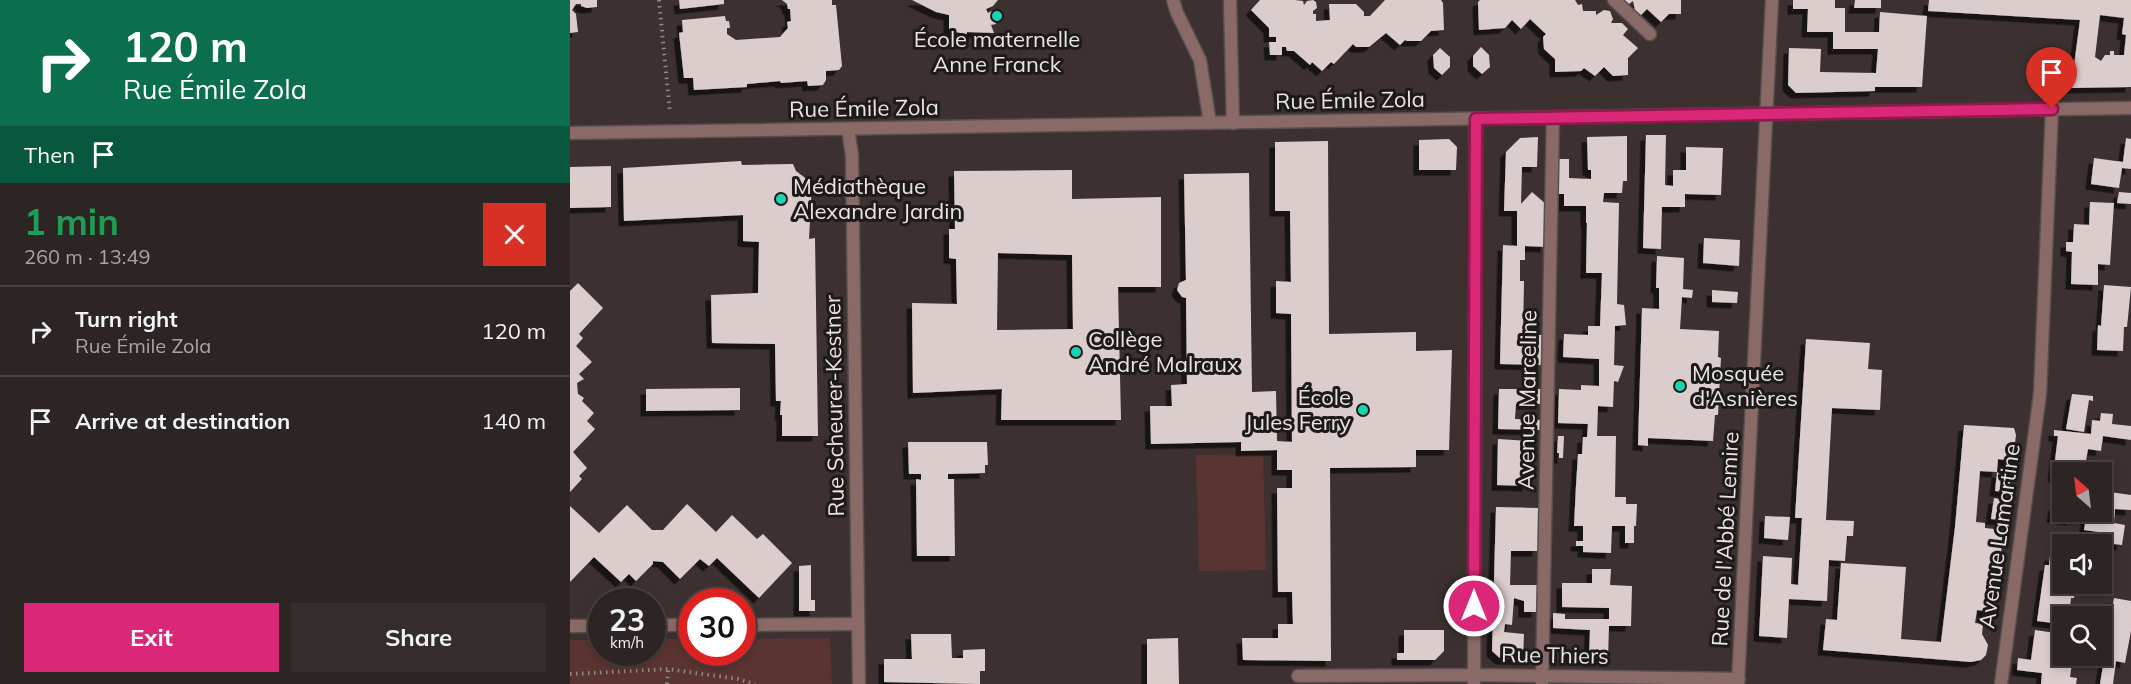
<!DOCTYPE html>
<meta charset="utf-8">
<style>
:root{--surface:#2d2524;--page:#352d2c;--text:#f1f3f6;--muted:#a7a5a6;--line:#484241;--accent:#db2777}
body{margin:0;font-family:Mulish,sans-serif;background:var(--page);color:var(--text);height:100vh;display:flex;flex-direction:column;font-size:22px;white-space:nowrap}
*{box-sizing:border-box;margin:0}
p{font-size:20px;color:var(--muted)}
.icon{flex:none;width:33px;height:33px;fill:none;stroke:currentColor;stroke-width:2;stroke-linecap:round;stroke-linejoin:round}
.map{position:relative;flex:1;overflow:hidden}
.side{display:flex;flex-direction:column;background:var(--surface);width:570px}
.side>*{flex:none}
.guide{background:#0b6e4f;color:#fff;overflow:hidden}
.needle{width:39px;rotate:332deg}
.buttons{position:absolute;left:1482px;top:462px;display:grid;gap:12px}
.buttons a{display:grid;place-items:center;width:60px;height:60px;border-radius:0px;background:var(--surface);box-shadow:0 3px 9px #0003,0 0 0 2px var(--line);font-size:30px}
.speed{position:absolute;left:18px;top:588px;display:flex;gap:12px;font-size:30px;font-weight:700;text-align:center}
.speed>*{display:grid;place-content:center;width:78px;height:78px;border-radius:50%;background:var(--surface);box-shadow:0 3px 9px #0003,0 0 0 2px var(--line);line-height:1}
.speed small{font-size:15px;font-weight:400}
.speed .limit{border:9px solid #d22;background:#fff;color:#111}
.pin{position:absolute;display:grid;place-items:center;width:51px;height:51px;color:#fff;margin:-62px -26px;border-radius:50% 50% 50% 0;rotate:-45deg;box-shadow:0 0 6px #0007}
.pin .icon{rotate:45deg}
.me{position:absolute;width:66px;margin:-33px;rotate:0deg;stroke-linejoin:round;filter:drop-shadow(0 0 4px #0008)}
.turn{display:flex;align-items:center;gap:21px;height:126px;padding:0 24px;font-size:27px}
.turn .icon{width:78px;height:78px;stroke-width:2.5}
.turn b{display:block;font-size:42px;line-height:51px}
.then{display:flex;align-items:center;height:57px;padding:0 24px;background:#0003;gap:12px;font-size:22px}
.round{display:grid;place-items:center;flex:none;width:63px;height:63px;border-radius:0px;background:var(--page)}
.head{display:flex;align-items:center;justify-content:space-between;height:102px;padding:0 24px}
h1{font-size:36px;font-weight:700;line-height:45px;color:#1e9e55}
.cta{display:flex;gap:12px;margin-top:auto;padding:12px 24px}
.cta a{flex:1;height:69px;border-radius:0px;background:var(--accent);color:#fff;font-size:24px;font-weight:700;line-height:69px;text-align:center}
.cta a+a{background:var(--page);color:var(--text)}
ul{padding:0;list-style:none}
li{display:flex;align-items:center;gap:18px;height:90px;padding:0 24px;border-top:2px solid var(--line)}
li div{flex:1}
li b{display:block;font-size:22px}
li em{font-style:normal}
main{display:flex;flex:1;min-height:0}
.map>svg:first-child{display:block}
.green{fill:#5a3431}
.building{fill:#dbcdcb;fill-rule:evenodd;filter:url(#shadow)}
.lines{fill:none;stroke-linecap:round;stroke-linejoin:round}
.service-casing{stroke:#584e4d;stroke-width:15}
.pedestrian-casing{stroke:#584e4d;stroke-width:15}
.minor-casing{stroke:#584e4d;stroke-width:15}
.path{stroke:#928988;stroke-width:4;stroke-dasharray:1.5 4.5;stroke-linecap:butt}
.service{stroke:#896a67;stroke-width:12}
.pedestrian{stroke:#896a67;stroke-width:12}
.minor{stroke:#896a67;stroke-width:12}
.route-casing{stroke:#8e194d;stroke-width:15}
.route{stroke:#db2777;stroke-width:10}
.poi-dot{fill:#17d5b2;stroke:#1f1a1a;stroke-width:2}
.labels{text-anchor:middle;dominant-baseline:central;stroke-width:6;stroke-linejoin:round;paint-order:stroke}
.poi-label{font-size:22px;fill:#ebe4e3;stroke:#1f1a1a;text-anchor:start}
.street-label{font-size:22px;fill:#ebe4e3;stroke:#1f1a1a}
</style>
<main>
<section class="side">
<div class="guide">
<div class="turn"><svg class="icon" aria-label="right" viewBox="0 0 24 24"><path d="M7 20v-9h11M14 6l5 5-5 5"/></svg><div><b>120 m</b>Rue Émile Zola</div></div>
<div class="then">Then<svg class="icon" aria-label="arrive" viewBox="0 0 24 24"><path d="M6 21V4h12l-3 4 3 4H6"/></svg></div>
</div>
<div class="head"><div><h1>1 min</h1><p>260 m · 13:49</p></div><a class="round" style="background:#d93025;color:#fff"><svg class="icon" aria-label="close" viewBox="0 0 24 24"><path d="M6 6l12 12M18 6L6 18"/></svg></a></div>
<ul>
<li><svg class="icon" aria-label="right" viewBox="0 0 24 24"><path d="M7 20v-9h11M14 6l5 5-5 5"/></svg><div><b>Turn right</b><p>Rue Émile Zola</p></div><em>120 m</em></li>
<li><svg class="icon" aria-label="arrive" viewBox="0 0 24 24"><path d="M6 21V4h12l-3 4 3 4H6"/></svg><div><b>Arrive at destination</b></div><em>140 m</em></li>
</ul>
<div class="cta"><a>Exit</a><a>Share</a></div>
</section>
<div class="map">
<svg width="1561" height="684" viewBox="0 0 1561 684">
<defs>
<filter id="shadow"><feDropShadow dx="-5.5" dy="5.5" stdDeviation="0" flood-color="#0009"/></filter>
</defs>
<rect width="100%" height="100%" fill="#3c3130"/>
<path class="green" d="M 693,454 L 696,570 L 629,571 L 626,455 Z
M 260,638 L 262,684 L 0,684 L 0,640 L 31,640 L 32,652 L 82,652 L 83,639 L 121,639 L 122,652 L 172,652 L 173,639 Z"/>
<path class="building" d="M 0,0 L 27,0 L 27,7 L 17,8 L 11,6 L 11,4 L 6,4 L 2,10 L 6,14 L 8,32 L 0,33 Z
M 109,0 L 154,0 L 154,4 L 110,9 Z
M 212,0 L 262,0 L 262,5 L 266,5 L 272,66 L 269,70 L 256,71 L 256,80 L 253,85 L 238,86 L 237,81 L 211,83 L 210,81 L 177,84 L 177,87 L 124,90 L 123,78 L 114,78 L 109,33 L 113,32 L 112,20 L 155,16 L 156,21 L 159,21 L 160,28 L 157,28 L 157,34 L 166,40 L 210,37 L 218,28 L 217,22 L 221,21 L 220,9 L 218,9 L 217,4 Z
M 342,0 L 428,0 L 423,6 L 416,9 L 418,13 L 422,11 L 426,24 L 421,25 L 424,33 L 397,32 L 397,34 L 379,31 L 379,15 L 366,12 Z
M 690,0 L 725,0 L 733,1 L 734,5 L 737,1 L 743,0 L 746,2 L 747,8 L 743,11 L 743,14 L 746,14 L 746,21 L 760,20 L 759,4 L 786,4 L 794,12 L 794,16 L 800,16 L 815,0 L 871,0 L 873,3 L 874,30 L 861,31 L 851,41 L 837,41 L 835,40 L 830,45 L 816,33 L 799,47 L 786,47 L 783,44 L 764,64 L 761,62 L 752,71 L 742,62 L 740,65 L 724,51 L 717,51 L 716,47 L 712,47 L 712,55 L 700,55 L 699,42 L 706,42 L 706,37 L 699,37 L 699,28 L 681,10 Z
M 910,0 L 1005,0 L 1008,5 L 1012,4 L 1013,11 L 1026,11 L 1026,15 L 1034,10 L 1040,11 L 1043,19 L 1041,23 L 1052,23 L 1058,29 L 1053,35 L 1068,48 L 1058,58 L 1058,75 L 1043,76 L 1034,67 L 1025,76 L 1014,68 L 1011,71 L 985,72 L 985,59 L 974,49 L 973,37 L 976,34 L 960,19 L 951,29 L 942,20 L 935,28 L 909,30 L 908,2 Z
M 1051,0 L 1111,0 L 1111,14 L 1099,14 L 1091,22 L 1077,9 L 1071,15 L 1065,10 L 1063,1 L 1059,4 Z
M 1223,0 L 1265,0 L 1265,8 L 1275,8 L 1275,32 L 1309,32 L 1310,12 L 1357,16 L 1352,87 L 1305,87 L 1305,91 L 1226,93 L 1218,85 L 1219,48 L 1251,49 L 1250,72 L 1306,73 L 1308,49 L 1263,49 L 1263,32 L 1237,32 L 1238,9 L 1223,9 Z
M 1285,0 L 1311,0 L 1311,8 L 1284,8 Z
M 1359,0 L 1561,0 L 1561,87 L 1501,88 L 1510,20 L 1358,11 ZM 1530,15 L 1554,18 L 1552,34 L 1556,35 L 1554,55 L 1544,55 L 1544,51 L 1540,51 L 1540,55 L 1535,55 L 1531,61 L 1525,57 Z
M 911,47 L 919,55 L 920,67 L 912,74 L 903,66 L 903,56 Z
M 870,48 L 880,57 L 880,67 L 872,75 L 864,68 L 863,55 Z
M 1076,135 L 1096,135 L 1095,185 L 1103,186 L 1103,170 L 1116,170 L 1116,147 L 1153,148 L 1151,195 L 1115,194 L 1115,207 L 1092,207 L 1091,249 L 1073,248 Z
M 1057,136 L 1057,181 L 1053,181 L 1052,193 L 1034,193 L 1033,202 L 1049,203 L 1047,304 L 1054,305 L 1056,325 L 1045,326 L 1044,365 L 1054,366 L 1048,382 L 1044,381 L 1043,407 L 1028,406 L 1027,436 L 1046,436 L 1045,497 L 1056,497 L 1056,504 L 1067,504 L 1066,526 L 1064,526 L 1064,543 L 1055,543 L 1055,526 L 1042,526 L 1041,553 L 1013,552 L 1013,546 L 1006,546 L 1006,541 L 1013,541 L 1013,526 L 1004,526 L 1006,486 L 1008,454 L 1012,454 L 1013,437 L 1017,437 L 1018,424 L 988,423 L 989,389 L 1011,390 L 1011,385 L 1029,386 L 1029,359 L 993,357 L 994,334 L 1018,335 L 1018,326 L 1030,326 L 1032,273 L 1016,273 L 1017,223 L 1016,223 L 1016,206 L 994,206 L 994,194 L 985,194 L 986,159 L 999,159 L 999,178 L 1021,179 L 1021,170 L 1018,170 L 1017,137 Z
M 968,137 L 967,167 L 952,167 L 951,204 L 962,192 L 977,205 L 976,247 L 955,246 L 955,260 L 950,260 L 950,281 L 954,281 L 953,335 L 974,335 L 973,365 L 930,364 L 933,245 L 947,246 L 947,211 L 934,211 L 936,152 L 950,138 Z
M 1556,138 L 1561,139 L 1561,169 L 1552,168 L 1549,188 L 1521,184 L 1524,158 L 1553,162 Z
M 879,139 L 887,147 L 886,170 L 849,170 L 849,140 Z
M 758,141 L 759,334 L 846,332 L 846,351 L 882,350 L 879,450 L 846,450 L 846,467 L 760,468 L 761,661 L 673,660 L 672,638 L 708,638 L 708,624 L 723,624 L 722,592 L 708,592 L 707,488 L 722,488 L 722,470 L 707,470 L 707,450 L 671,451 L 671,442 L 581,444 L 580,406 L 602,406 L 601,385 L 617,384 L 616,298 L 612,297 L 607,290 L 609,283 L 616,280 L 614,174 L 679,173 L 682,392 L 706,391 L 707,441 L 722,442 L 721,314 L 706,313 L 706,281 L 721,282 L 720,211 L 705,211 L 705,142 Z
M 171,161 L 172,165 L 223,164 L 226,171 L 242,183 L 239,239 L 245,238 L 248,436 L 212,436 L 212,415 L 210,415 L 211,401 L 206,401 L 205,344 L 142,343 L 141,295 L 188,293 L 189,242 L 173,241 L 173,215 L 54,221 L 53,168 Z
M 41,166 L 41,207 L 0,208 L 0,167 Z
M 502,170 L 502,199 L 591,197 L 591,287 L 548,287 L 551,420 L 431,420 L 432,389 L 343,393 L 342,303 L 387,304 L 386,259 L 379,258 L 379,229 L 385,229 L 384,171 ZM 428,253 L 502,255 L 503,329 L 427,330 Z
M 1549,192 L 1561,193 L 1561,204 L 1547,203 Z
M 1520,202 L 1544,203 L 1540,265 L 1528,264 L 1528,285 L 1501,284 L 1502,252 L 1496,251 L 1496,242 L 1503,242 L 1504,224 L 1519,225 Z
M 1134,238 L 1170,240 L 1169,266 L 1133,263 Z
M 1087,256 L 1114,258 L 1113,289 L 1123,290 L 1122,298 L 1112,297 L 1110,329 L 1149,331 L 1148,357 L 1151,358 L 1148,415 L 1145,415 L 1143,441 L 1078,438 L 1078,446 L 1068,445 L 1072,308 L 1089,309 L 1089,288 L 1086,288 Z
M 8,283 L 33,308 L 9,334 L 13,338 L 6,346 L 22,362 L 9,374 L 14,379 L 7,383 L 8,394 L 14,398 L 12,401 L 24,413 L 17,421 L 25,429 L 3,452 L 17,468 L 9,476 L 12,479 L 0,492 L 0,291 Z
M 1534,285 L 1561,287 L 1557,327 L 1554,327 L 1553,351 L 1527,350 L 1528,325 L 1531,326 Z
M 1142,290 L 1168,292 L 1167,303 L 1142,302 Z
M 1236,339 L 1300,343 L 1298,369 L 1312,370 L 1310,410 L 1262,408 L 1256,520 L 1284,521 L 1283,536 L 1277,536 L 1275,561 L 1259,560 L 1257,601 L 1219,599 L 1217,638 L 1189,636 L 1193,556 L 1222,558 L 1221,584 L 1228,585 L 1232,518 L 1225,518 Z
M 170,388 L 170,410 L 76,411 L 76,389 Z
M 929,389 L 972,389 L 972,404 L 946,404 L 945,419 L 972,420 L 972,430 L 928,429 Z
M 1502,394 L 1523,396 L 1523,401 L 1519,400 L 1514,432 L 1496,429 Z
M 1531,413 L 1543,414 L 1542,424 L 1561,426 L 1561,440 L 1533,436 L 1531,451 L 1518,449 L 1514,472 L 1492,472 L 1492,478 L 1483,476 L 1488,436 L 1484,436 L 1484,430 L 1521,434 L 1522,420 L 1530,421 Z
M 1394,425 L 1444,428 L 1446,435 L 1439,492 L 1425,491 L 1427,472 L 1434,473 L 1435,460 L 1428,459 L 1427,472 L 1410,471 L 1406,522 L 1415,523 L 1415,528 L 1434,530 L 1423,612 L 1407,610 L 1405,623 L 1413,624 L 1412,634 L 1418,645 L 1416,655 L 1411,660 L 1401,662 L 1253,650 L 1256,619 L 1267,620 L 1271,563 L 1336,567 L 1331,639 L 1371,642 L 1385,527 Z
M 988,436 L 994,436 L 993,458 L 989,458 L 989,453 L 987,453 Z
M 928,439 L 959,441 L 958,486 L 927,485 Z
M 338,442 L 417,442 L 418,465 L 415,465 L 415,473 L 378,474 L 378,479 L 384,479 L 385,556 L 347,556 L 346,479 L 351,480 L 351,474 L 339,474 Z
M 1532,491 L 1561,495 L 1561,510 L 1545,509 L 1544,523 L 1555,525 L 1552,545 L 1536,543 L 1533,562 L 1532,544 L 1517,544 L 1519,532 L 1536,534 L 1537,533 L 1514,530 L 1517,512 L 1532,512 Z
M 1424,498 L 1438,500 L 1435,520 L 1421,519 Z
M 117,504 L 146,532 L 162,515 L 187,539 L 193,534 L 222,563 L 189,598 L 147,558 L 139,566 L 130,559 L 110,579 L 93,562 L 83,561 L 83,564 L 66,581 L 59,574 L 51,582 L 24,557 L 0,582 L 0,506 L 29,533 L 57,505 L 82,530 L 93,530 Z
M 1484,505 L 1492,506 L 1492,512 L 1503,512 L 1502,520 L 1482,517 Z
M 926,507 L 969,508 L 968,551 L 941,551 L 940,585 L 967,585 L 967,612 L 954,612 L 954,601 L 944,598 L 942,625 L 935,624 L 934,632 L 954,634 L 953,659 L 931,659 L 922,651 Z
M 1195,516 L 1220,517 L 1218,540 L 1194,538 Z
M 1480,555 L 1492,557 L 1492,584 L 1506,584 L 1504,598 L 1501,598 L 1499,616 L 1492,616 L 1492,624 L 1467,621 L 1475,565 L 1479,565 Z
M 241,565 L 241,600 L 245,600 L 245,611 L 229,611 L 229,566 Z
M 1022,569 L 1041,569 L 1040,585 L 1062,586 L 1061,626 L 1039,626 L 1038,658 L 1019,658 L 1020,630 L 983,628 L 983,613 L 995,614 L 995,619 L 1039,619 L 1039,608 L 992,607 L 992,583 L 1022,583 Z
M 1532,572 L 1543,574 L 1541,583 L 1532,582 Z
M 1544,598 L 1561,601 L 1561,631 L 1555,663 L 1546,661 L 1543,684 L 1530,684 Z
M 834,630 L 874,630 L 874,651 L 865,660 L 827,660 L 827,653 L 834,653 Z
M 1465,630 L 1492,634 L 1492,656 L 1503,656 L 1500,677 L 1507,678 L 1506,684 L 1471,684 L 1472,673 L 1447,670 L 1448,658 L 1461,660 Z
M 341,634 L 381,634 L 382,658 L 393,658 L 393,650 L 415,649 L 415,671 L 410,671 L 410,684 L 314,682 L 314,659 L 342,659 Z
M 608,638 L 609,684 L 577,684 L 577,639 Z"/>
<g class="lines">
<defs>
<path id="service" d="M 603,0 L 607,13 L 630,60 L 640,123
M 660,0 L 663,123"/>
<path id="pedestrian" d="M 1044,0 L 1080,34
M 82,625 L 122,625
M 172,625 L 287,624
M 0,626 L 32,626"/>
<path id="minor" d="M 278,129 L 282,155 L 289,684
M 0,133 L 1561,108
M 728,676 L 904,675 L 1169,679
M 904,684 L 906,119
M 972,684 L 983,117
M 1168,684 L 1202,0
M 1431,684 L 1470,394 L 1482,109"/>
</defs>
<use href="#service" class="service-casing"/>
<use href="#pedestrian" class="pedestrian-casing"/>
<use href="#minor" class="minor-casing"/>
<path class="path" d="M 89,0 L 100,113
M 0,674 L 98,669 L 168,679 L 185,684
M 97,684 L 98,669"/>
<use href="#service" class="service"/>
<use href="#pedestrian" class="pedestrian"/>
<use href="#minor" class="minor"/>
</g>
<g class="lines">
<defs>
<path id="route" d="M 904,606 L 906,119 L 1482,109"/>
</defs>
<use href="#route" class="route-casing"/>
<use href="#route" class="route"/>
</g>
<g class="poi-dot">
<circle cx="427" cy="16" r="6"/>
<circle cx="211" cy="199" r="6"/>
<circle cx="506" cy="352" r="6"/>
<circle cx="1110" cy="386" r="6"/>
<circle cx="793" cy="410" r="6"/>
</g>
<g class="labels">
<g class="poi-label">
<text x="427" y="39" text-anchor="middle">École maternelle<tspan x="427" dy="25">Anne Franck</tspan></text>
<text x="223" y="186">Médiathèque<tspan x="223" dy="25">Alexandre Jardin</tspan></text>
<text x="518" y="339">Collège<tspan x="518" dy="25">André Malraux</tspan></text>
<text x="1122" y="373">Mosquée<tspan x="1122" dy="25">d'Asnières</tspan></text>
<text x="781" y="397" text-anchor="end">École<tspan x="781" dy="25">Jules Ferry</tspan></text>
</g>
<g class="street-label">
<text transform="translate(780 100) rotate(-1)">Rue Émile Zola</text>
<text transform="translate(294 108) rotate(-1)">Rue Émile Zola</text>
<text transform="translate(957 400) rotate(-89)">Avenue Marceline</text>
<text transform="translate(264 406) rotate(-91)">Rue Scheurer-Kestner</text>
<text transform="translate(1429 536) rotate(-82)">Avenue Lamartine</text>
<text transform="translate(1155 539) rotate(-87)">Rue de l'Abbé Lemire</text>
<text transform="translate(985 655) rotate(1)">Rue Thiers</text>
</g>
</g>
</svg>
<div class="buttons">
<a><svg class="needle" viewBox="-14 -14 28 28"><path d="M0-13l5 13h-10z" fill="#e53935"/><path d="M0 13l5-13h-10z" fill="#a7a5a6"/></svg></a>
<a><svg class="icon" aria-label="sound" viewBox="0 0 24 24"><path d="M4 9h4l5-4v14l-5-4H4zM17 9q2 3 0 6"/></svg></a>
<a><svg class="icon" aria-label="search" viewBox="0 0 24 24"><circle cx="10" cy="10" r="6"/><path d="M15 15l6 6"/></svg></a>
</div>
<div class="speed"><div>23<small>km/h</small></div><div class="limit">30</div></div>
<div class="pin" style="left:1482px;top:109px;background:#d93025"><svg class="icon" aria-label="arrive" viewBox="0 0 24 24"><path d="M6 21V4h12l-3 4 3 4H6"/></svg></div>
<svg class="me" style="left:904px;top:606px" viewBox="-20 -20 40 40"><circle r="17" fill="#db2777" stroke="#fff" stroke-width="3"/><path d="M0-11L8 9 0 5-8 9z" fill="#fff"/></svg>
</div>
</main>
